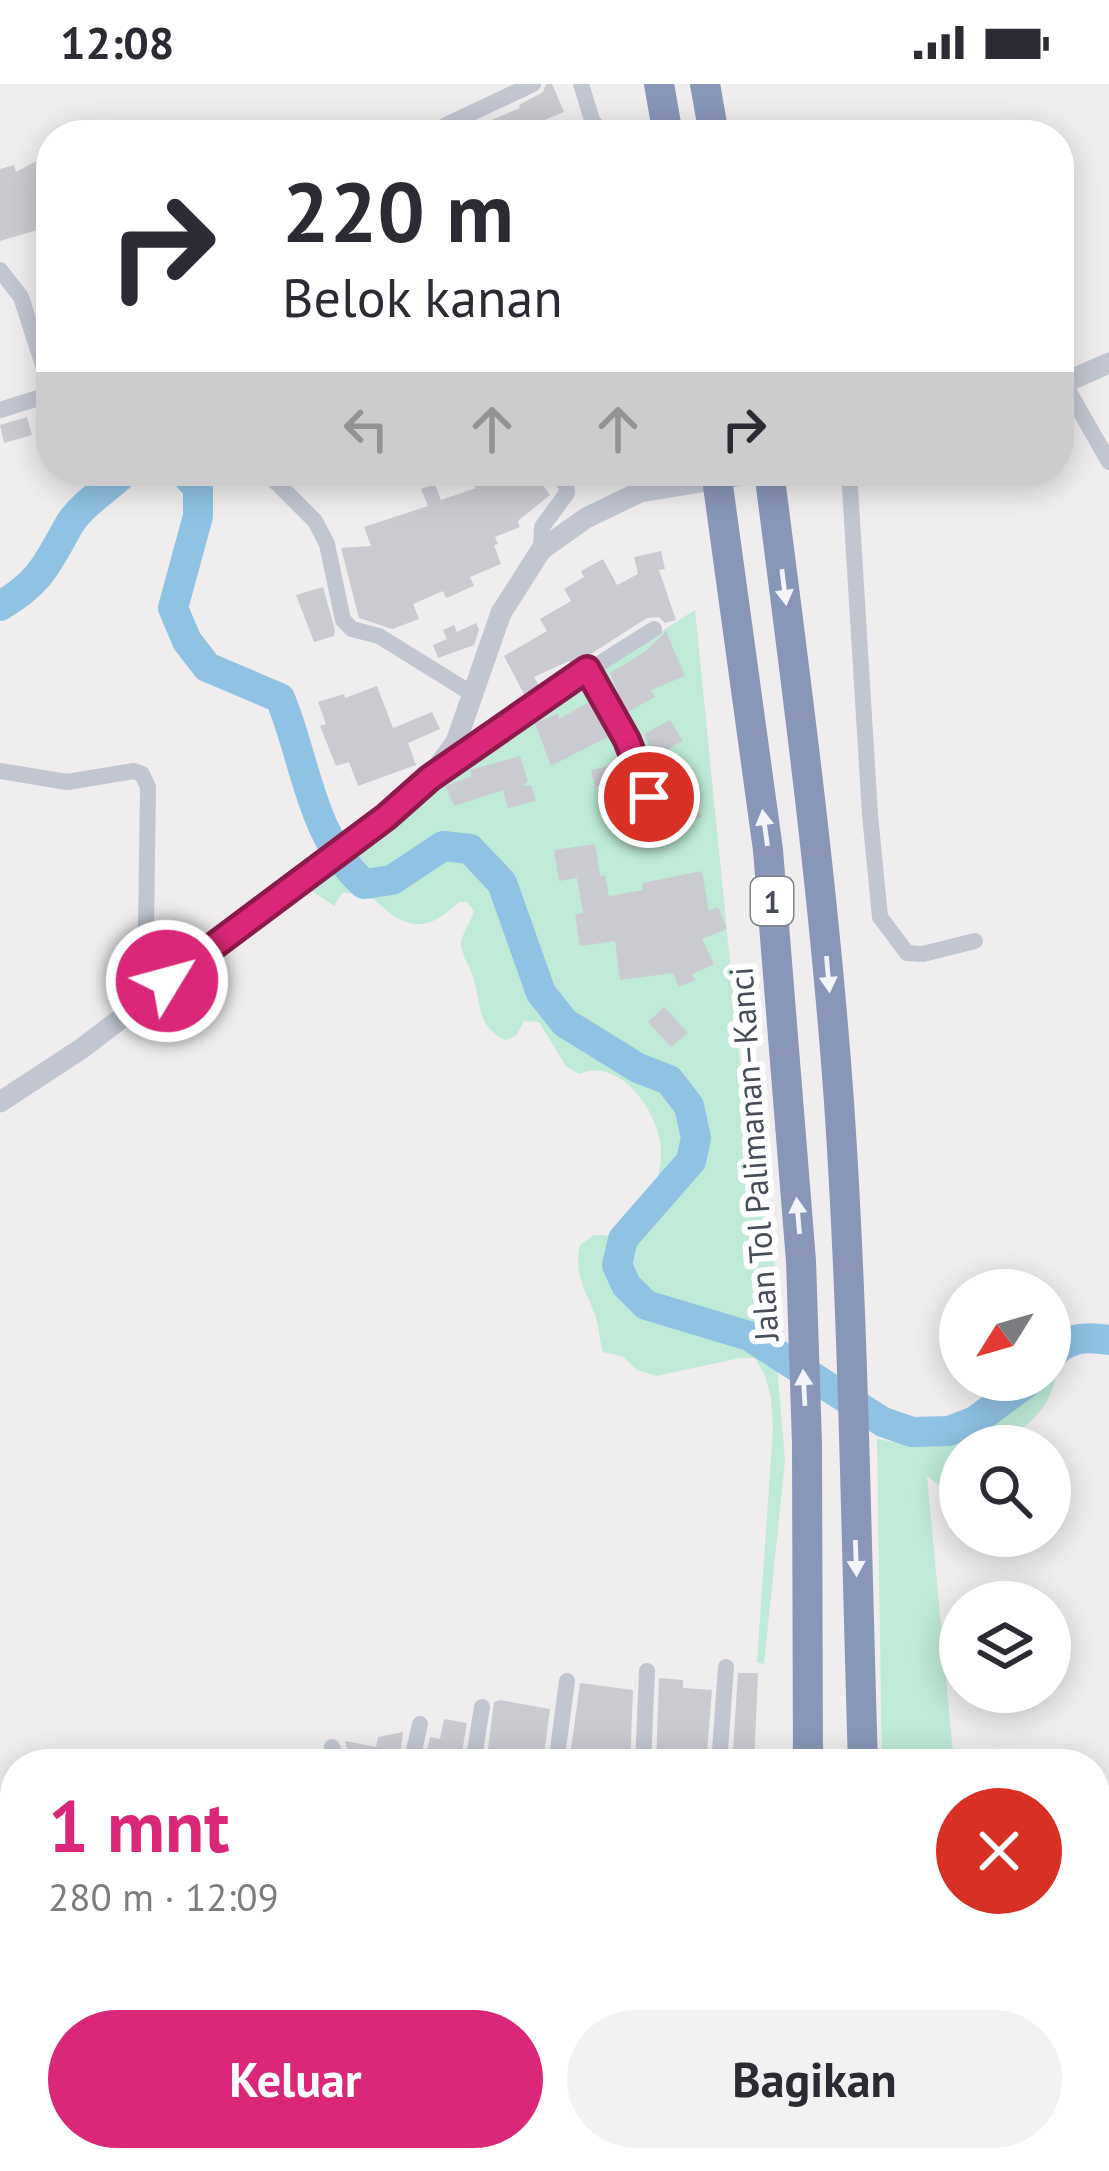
<!DOCTYPE html>
<html lang="id">
<meta charset="utf-8">
<style>
:root{--surface:#fff;--page:#f2f2f3;--text:#2b2b33;--muted:#7c7c81;--accent:#db2777}
body{margin:0;font-family:"PT Sans",sans-serif;background:var(--page);color:var(--text);height:100vh;display:flex;flex-direction:column;font-size:45px;white-space:nowrap}
*{box-sizing:border-box;margin:0}
p{font-size:39px;color:var(--muted)}
.icon{flex:none;width:66px;height:66px;fill:none;stroke:currentColor;stroke-width:2;stroke-linecap:round;stroke-linejoin:round}
.map{position:relative;flex:1;overflow:hidden}
.panel{position:absolute;left:0px;top:1665px;width:1110px;height:423px;display:flex;flex-direction:column;background:var(--surface);border-radius:48px 48px 0 0;box-shadow:0 6px 30px #0003}
.panel>*{flex:none}
.hud{position:absolute;left:36px;top:36px;width:1038px;height:366px;border-radius:48px;box-shadow:0 6px 30px #0003;background:#fff;color:var(--text);overflow:hidden}
.needle{width:78px;rotate:233deg}
.buttons{position:absolute;left:939px;top:1185px;display:grid;gap:24px}
.buttons a{display:grid;place-items:center;width:132px;height:132px;border-radius:50%;background:var(--surface);box-shadow:0 6px 30px #0003;font-size:60px}
.pin{position:absolute;display:grid;place-items:center;width:102px;height:102px;color:#fff;margin:-51px;border:6px solid #fff;border-radius:50%;box-shadow:0 3px 12px #0007}
.me{position:absolute;width:132px;margin:-66px;rotate:53deg;stroke-linejoin:round;filter:drop-shadow(0 0 9px #0008)}
.turn{display:flex;align-items:center;gap:42px;height:252px;padding:0 48px;font-size:54px}
.turn .icon{width:156px;height:156px;stroke-width:2.5}
.turn b{display:block;font-size:84px;line-height:102px}
.lanes{display:flex;align-items:center;height:114px;padding:0 48px;background:#0003;justify-content:center;gap:60px;direction:ltr}
.lanes .off{opacity:.35}
.round{display:grid;place-items:center;flex:none;width:126px;height:126px;border-radius:63px;background:var(--page)}
.headline{display:flex;align-items:center;justify-content:space-between;height:204px;padding:0 48px}
h1{font-size:72px;font-weight:700;line-height:90px;color:var(--accent)}
.button{display:flex;gap:24px;margin-top:auto;padding:24px 48px}
.button a{flex:1;height:138px;border-radius:72px;background:var(--accent);color:#fff;font-size:48px;font-weight:700;line-height:138px;text-align:center}
.button a+a{background:var(--page);color:var(--text)}
.status{display:flex;justify-content:space-between;align-items:center;height:84px;padding:0 60px;background:var(--surface);direction:ltr}
.status svg{height:33px;fill:currentColor}
.map>svg:first-child{display:block}
.green{fill:#beead7}
.lines{fill:none;stroke-linecap:round;stroke-linejoin:round}
.river{stroke:#8fc2e3;stroke-width:30}
.building{fill:#cacbd1}
.minor{stroke:#c1c6d1;stroke-width:16}
.tertiary{stroke:#c1c6d1;stroke-width:21}
.motorway{stroke:#8896b8;stroke-width:30}
.oneway{fill:#f3f4f8}
.route-casing{stroke:#8e194d;stroke-width:30}
.route{stroke:#db2777;stroke-width:21}
.labels{text-anchor:middle;dominant-baseline:central;stroke-width:12;stroke-linejoin:round;paint-order:stroke}
.shield{fill:#fff;stroke:#7e828a;stroke-width:3}
.shield-label{font-size:30px;font-weight:bold;fill:#474d58}
.street-label{font-size:33px;fill:#474d58;stroke:#fff}
</style>
<div class="status"><b>12:08</b><svg viewBox="0 0 49 12"><path d="M0 12V9h3v3zM5 12V6h3v6zM10 12V3h3v9zM15 12V0h3v12zM26 1h20v11H26zM47 4h2v5h-2z"/></svg></div>
<div class="map">
<svg width="1109" height="2087" viewBox="0 0 1109 2087">
<rect width="100%" height="100%" fill="#efeded"/>
<path class="green" d="M 695,526 L 743,1009 L 773,1165 L 784,1261 L 752,1245 L 649,1214 L 632,1197 L 624,1180 C 637,1131 698,1106 703,1058 C 710,984 614,972 570,934 C 533,901 530,842 510,799 C 502,784 485,770 473,758 L 442,754 L 389,789 L 366,793 L 354,782 L 352,773 L 424,714 L 467,672 Z
M 445,769 L 467,771 L 496,803 L 535,913 L 561,945 L 635,991 L 664,1002 L 683,1025 L 689,1054 L 685,1074 L 656,1104 C 658,1092 662,1077 661,1065 C 659,1027 619,972 579,990 L 566,982 L 539,938 L 524,937 L 516,952 L 505,956 C 475,942 482,917 472,890 C 469,881 463,872 461,863 C 460,851 471,839 474,827 L 467,818 L 459,818 C 426,850 405,846 374,815 C 362,815 352,807 342,809 L 334,822 L 302,800 L 327,782 L 361,808 L 395,803 Z
M 594,1151 L 617,1152 C 615,1160 610,1171 610,1179 C 609,1247 745,1235 777,1282 L 785,1376 L 764,1580 L 757,1578 L 773,1345 L 771,1314 L 765,1291 L 755,1274 L 740,1274 L 656,1292 L 637,1286 L 622,1272 L 603,1268 C 599,1255 599,1240 594,1228 C 584,1203 574,1189 580,1161 Z
M 1057,1280 C 1057,1318 1027,1349 991,1361 C 982,1364 969,1362 960,1362 L 960,1418 L 927,1392 L 954,1680 L 882,1680 L 877,1355 C 956,1371 984,1345 1042,1296 L 1050,1296 L 1050,1287 Z"/>
<g class="lines">
<path class="river" d="M 183,387 L 198,404 L 198,432 L 173,524 L 187,557 L 207,583 L 280,614 C 306,676 310,752 364,800 L 392,796 L 443,762 L 470,765 L 502,799 L 541,909 L 565,939 L 638,984 L 669,996 L 689,1022 L 696,1054 L 691,1077 L 623,1155 L 617,1181 L 626,1201 L 646,1221 L 749,1252 L 883,1338 L 912,1348 L 949,1347 L 975,1337 L 1030,1296
M 0,522 C 41,498 47,480 69,441 C 81,421 109,403 126,387
M 1050,1273 C 1066,1253 1086,1252 1109,1256"/>
</g>
<path class="building" d="M 546,0 L 552,0 L 564,28 L 518,47 L 520,51 L 456,51 L 520,24 L 519,21 L 543,8 Z
M 44,73 L 51,87 L 51,142 L 0,157 L 0,85 L 14,81 L 16,88 Z
M 27,333 L 32,351 L 4,359 L 0,341 Z
M 465,387 L 493,387 L 497,393 L 506,387 L 533,387 L 550,411 L 518,437 L 520,443 L 495,453 L 498,460 L 494,461 L 501,480 L 470,493 L 474,502 L 446,514 L 443,507 L 413,520 L 419,535 L 392,545 L 359,534 L 341,464 L 371,462 L 364,443 L 428,422 L 421,405 L 435,400 L 441,416 L 476,404 Z
M 661,467 L 665,485 L 659,486 L 676,536 L 665,539 L 659,533 L 647,534 L 572,582 L 569,577 L 534,593 L 539,602 L 525,612 L 504,572 L 547,547 L 540,535 L 571,517 L 564,505 L 584,493 L 581,487 L 603,475 L 617,501 L 638,490 L 634,473 Z
M 323,503 L 335,546 L 334,552 L 314,558 L 296,511 Z
M 476,539 L 479,546 L 474,561 L 438,574 L 433,561 L 447,555 L 443,546 L 454,541 L 457,548 Z
M 666,547 L 685,592 L 651,606 L 655,613 L 626,629 L 610,589 L 645,568 Z
M 377,602 L 393,644 L 432,628 L 440,645 L 408,659 L 416,681 L 358,702 L 349,678 L 336,682 L 320,642 L 326,640 L 318,618 L 344,610 L 345,614 Z
M 591,617 L 610,652 L 551,682 L 535,639 L 558,630 L 559,635 Z
M 670,636 L 683,657 L 656,672 L 644,650 Z
M 520,672 L 528,698 L 522,702 L 531,701 L 536,717 L 508,724 L 503,706 L 454,722 L 446,702 L 472,692 L 470,686 Z
M 622,679 L 627,695 L 595,703 L 591,686 Z
M 699,700 L 701,704 L 692,711 L 701,733 L 680,742 L 673,725 L 644,747 L 629,726 L 638,719 L 652,725 L 661,716 Z
M 595,760 L 600,792 L 605,791 L 609,812 L 643,806 L 642,799 L 702,787 L 709,827 L 718,823 L 727,845 L 702,855 L 714,880 L 692,890 L 695,896 L 679,903 L 673,889 L 620,896 L 615,857 L 580,862 L 575,830 L 583,829 L 577,794 L 559,797 L 554,766 Z
M 664,923 L 688,949 L 671,963 L 648,938 Z
M 738,1589 L 758,1589 L 754,1680 L 732,1680 Z
M 659,1594 L 683,1596 L 683,1604 L 712,1606 L 706,1680 L 656,1680 Z
M 580,1599 L 633,1606 L 630,1680 L 569,1680 Z
M 500,1616 L 550,1625 L 543,1680 L 486,1680 L 494,1618 Z
M 444,1635 L 467,1639 L 460,1680 L 424,1680 L 430,1653 L 440,1655 Z
M 403,1648 L 399,1680 L 350,1677 L 345,1657 L 376,1663 L 378,1653 Z"/>
<g class="lines">
<path class="minor" d="M 581,0 L 592,36 L 603,51
M 433,51 L 446,41 L 533,0
M 0,186 L 21,213 L 51,306
M 1064,299 L 1109,378
M 0,326 L 51,310
M 265,387 L 315,437 L 327,460 L 343,536 L 352,545 L 379,552 L 474,611
M 849,387 L 870,731 L 880,833 L 907,869 L 923,870 L 975,857
M 541,466 L 542,443 L 567,409 L 566,401 L 554,387
M 587,585 L 627,656 L 649,713
M 0,687 L 67,698 L 134,687 L 142,690 L 148,703 L 146,845 L 167,897
M 440,687 L 523,628 L 654,545
M 332,1663 L 338,1680
M 411,1680 L 420,1640
M 473,1680 L 482,1623
M 556,1680 L 567,1597
M 643,1680 L 647,1587
M 719,1680 L 726,1583
M 0,1794 L 15,1792
M 0,1965 L 15,1964
M 0,2064 L 1,2087
M 85,2073 L 85,2087
M 168,2073 L 168,2087
M 239,2073 L 240,2087
M 311,2073 L 312,2087
M 399,2073 L 399,2087"/>
<path class="tertiary" d="M 1059,301 L 1109,279
M 0,1018 L 81,965 L 386,733 L 430,694 L 456,658 L 501,529 L 541,466 L 586,434 L 640,408 L 767,387"/>
<path class="motorway" d="M 659,0 L 668,51
M 705,0 L 714,51
M 716,387 L 768,766 L 801,1177 L 807,1360 L 808,1680
M 769,387 C 796,597 824,807 839,1018 C 854,1238 856,1460 863,1680
M 809,2087 L 809,2073
M 863,2087 L 863,2073"/>
</g>
<defs><path id="oneway-solid" d="M-6-.8H1V-3.2L6.5 0L1 3.2V.8H-6Z" transform="scale(3)"/></defs>
<g class="oneway">
<use href="#oneway-solid" transform="translate(784 503) rotate(83)"/>
<use href="#oneway-solid" transform="translate(765 744) rotate(-98)"/>
<use href="#oneway-solid" transform="translate(828 890) rotate(85)"/>
<use href="#oneway-solid" transform="translate(798 1132) rotate(-95)"/>
<use href="#oneway-solid" transform="translate(804 1304) rotate(-93)"/>
<use href="#oneway-solid" transform="translate(856 1474) rotate(88)"/>
</g>
<g class="lines">
<defs>
<path id="route" d="M 167,897 L 386,733 L 430,694 L 587,585 L 627,656 L 649,713"/>
</defs>
<use href="#route" class="route-casing"/>
<use href="#route" class="route"/>
</g>
<g class="labels">
<rect class="shield" x="751" y="793" width="42" height="48" rx="9"/>
<g class="shield-label">
<text x="772" y="817">1</text>
</g>
<g class="street-label">
<text transform="translate(753 1070) rotate(-94)">Jalan Tol Palimanan–Kanci</text>
</g>
</g>
</svg>
<div class="buttons">
<a><svg class="needle" viewBox="-14 -14 28 28"><path d="M0-13l5 13h-10z" fill="#e53935"/><path d="M0 13l5-13h-10z" fill="#7c7c81"/></svg></a>
<a><svg class="icon" aria-label="search" viewBox="0 0 24 24"><circle cx="10" cy="10" r="6"/><path d="M15 15l6 6"/></svg></a>
<a><svg class="icon" aria-label="layers" viewBox="0 0 24 24"><path d="M12 4l9 5-9 5-9-5zM3 14l9 5 9-5"/></svg></a>
</div>
<div class="pin" style="left:649px;top:713px;background:#d93025"><svg class="icon" aria-label="arrive" viewBox="0 0 24 24"><path d="M6 21V4h12l-3 4 3 4H6"/></svg></div>
<svg class="me" style="left:167px;top:897px" viewBox="-20 -20 40 40"><circle r="17" fill="#db2777" stroke="#fff" stroke-width="3"/><path d="M0-11L8 9 0 5-8 9z" fill="#fff"/></svg>
<div class="hud">
<div class="turn"><svg class="icon" aria-label="right" viewBox="0 0 24 24"><path d="M7 20v-9h11M14 6l5 5-5 5"/></svg><div><b>220 m</b>Belok kanan</div></div>
<div class="lanes"><svg class="icon off" aria-label="left" viewBox="0 0 24 24"><path d="M17 20v-9H6M10 6l-5 5 5 5"/></svg><svg class="icon off" aria-label="ahead" viewBox="0 0 24 24"><path d="M12 20V5M6 11l6-6 6 6"/></svg><svg class="icon off" aria-label="ahead" viewBox="0 0 24 24"><path d="M12 20V5M6 11l6-6 6 6"/></svg><svg class="icon" aria-label="right" viewBox="0 0 24 24"><path d="M7 20v-9h11M14 6l5 5-5 5"/></svg></div>
</div>
<section class="panel">
<div class="headline"><div><h1>1 mnt</h1><p>280 m · 12:09</p></div><a class="round" style="background:#d93025;color:#fff"><svg class="icon" aria-label="close" viewBox="0 0 24 24"><path d="M6 6l12 12M18 6L6 18"/></svg></a></div>
<div class="button"><a>Keluar</a><a>Bagikan</a></div>
</section>
</div>
